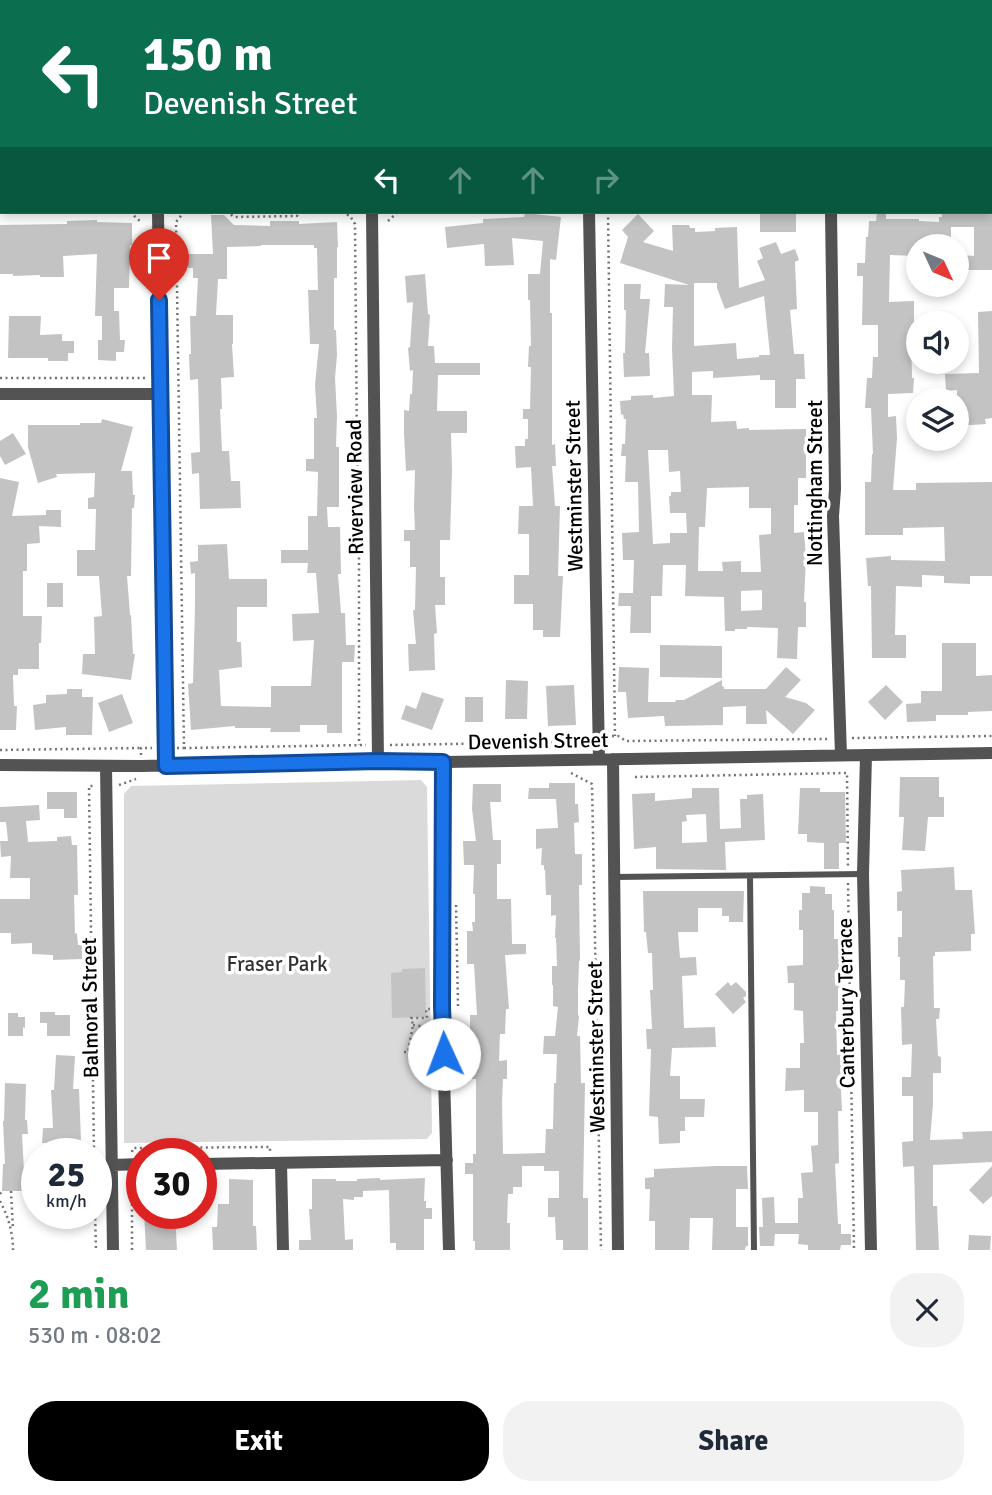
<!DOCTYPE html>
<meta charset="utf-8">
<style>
:root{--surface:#fff;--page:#f2f2f3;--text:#1f2937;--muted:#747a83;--accent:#000}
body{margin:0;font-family:Signika,sans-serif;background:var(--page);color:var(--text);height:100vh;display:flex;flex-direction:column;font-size:26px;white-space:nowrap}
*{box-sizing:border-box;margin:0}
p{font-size:23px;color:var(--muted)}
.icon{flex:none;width:38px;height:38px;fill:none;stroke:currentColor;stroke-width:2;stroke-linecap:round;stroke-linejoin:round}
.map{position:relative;height:1250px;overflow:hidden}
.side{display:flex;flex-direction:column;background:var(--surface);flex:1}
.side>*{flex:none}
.hud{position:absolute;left:0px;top:0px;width:992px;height:214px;box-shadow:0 4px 10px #0003;background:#0b6e4f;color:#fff;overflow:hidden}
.needle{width:46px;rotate:134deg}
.fabs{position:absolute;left:906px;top:234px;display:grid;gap:14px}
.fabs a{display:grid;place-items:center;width:63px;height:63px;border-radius:50%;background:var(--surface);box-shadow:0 4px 10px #0003;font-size:35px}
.speed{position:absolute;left:21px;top:1138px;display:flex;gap:14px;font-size:35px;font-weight:700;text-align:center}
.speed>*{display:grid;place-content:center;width:91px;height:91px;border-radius:50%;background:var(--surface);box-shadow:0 4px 10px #0003;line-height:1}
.speed small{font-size:18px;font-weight:400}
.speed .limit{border:10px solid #d22;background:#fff;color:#111}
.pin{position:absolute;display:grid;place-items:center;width:60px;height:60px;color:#fff;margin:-72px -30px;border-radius:50% 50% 50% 0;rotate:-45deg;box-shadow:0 0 7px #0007}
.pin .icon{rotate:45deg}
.me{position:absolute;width:77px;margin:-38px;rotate:358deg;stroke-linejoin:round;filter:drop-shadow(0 0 5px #0008)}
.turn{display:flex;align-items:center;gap:24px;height:147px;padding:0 28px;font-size:32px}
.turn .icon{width:91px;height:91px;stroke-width:2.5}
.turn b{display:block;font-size:49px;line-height:60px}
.lanes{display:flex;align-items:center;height:66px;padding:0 28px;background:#0003;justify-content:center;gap:35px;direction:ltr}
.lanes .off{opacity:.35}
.round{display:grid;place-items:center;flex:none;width:74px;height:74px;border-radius:28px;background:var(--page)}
.head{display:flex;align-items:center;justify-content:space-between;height:119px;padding:0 28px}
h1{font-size:42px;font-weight:700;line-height:52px;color:#1e9e55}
.button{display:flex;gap:14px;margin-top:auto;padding:14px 28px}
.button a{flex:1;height:80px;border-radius:28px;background:var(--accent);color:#fff;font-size:28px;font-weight:700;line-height:80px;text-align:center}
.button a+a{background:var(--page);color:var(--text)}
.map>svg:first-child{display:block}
.green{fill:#dadada}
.building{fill:#c3c3c3;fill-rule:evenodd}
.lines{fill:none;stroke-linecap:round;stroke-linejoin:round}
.path{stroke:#757575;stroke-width:2.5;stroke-dasharray:2 3.5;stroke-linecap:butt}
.lane{stroke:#535353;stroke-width:6}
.street{stroke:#535353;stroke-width:12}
.route-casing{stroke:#114b97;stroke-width:18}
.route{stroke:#1a73e8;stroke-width:12}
.labels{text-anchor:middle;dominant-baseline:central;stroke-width:7;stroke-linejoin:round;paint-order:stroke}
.street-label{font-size:21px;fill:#000;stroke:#fff}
.park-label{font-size:21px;fill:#313131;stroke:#fff}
</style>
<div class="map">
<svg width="992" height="1250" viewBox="0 0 992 1250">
<rect width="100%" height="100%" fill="#fff"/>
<path class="green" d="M 421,780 L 427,787 L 432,1133 L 427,1139 L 124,1143 L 124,794 L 131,786 Z"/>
<path class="building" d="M 760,212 L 796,213 L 796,232 L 760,232 Z
M 877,212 L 886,212 L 886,219 L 919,219 L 919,221 L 939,222 L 939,217 L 942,217 L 942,212 L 992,212 L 992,270 L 957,270 L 957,255 L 974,256 L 974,227 L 951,227 L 951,240 L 918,240 L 918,256 L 890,255 L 889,302 L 914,301 L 914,325 L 911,325 L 912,378 L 914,378 L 913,393 L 888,394 L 888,417 L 896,416 L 897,438 L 893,490 L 916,490 L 916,483 L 992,482 L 992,576 L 970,576 L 970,584 L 944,583 L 944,576 L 922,575 L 922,587 L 896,586 L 895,635 L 906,635 L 906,658 L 872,658 L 871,586 L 868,586 L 866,558 L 891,556 L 891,560 L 945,561 L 944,527 L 903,528 L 903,535 L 865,535 L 865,482 L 871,482 L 872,454 L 873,454 L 871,408 L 865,408 L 867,378 L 872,378 L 873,357 L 878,357 L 878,325 L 862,325 L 863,276 L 857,276 L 857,263 L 865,263 L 866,237 L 868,237 L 869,221 L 876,221 Z
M 525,213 L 561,217 L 556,260 L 550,259 L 550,313 L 552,313 L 552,445 L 555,444 L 556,466 L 552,466 L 555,506 L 560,506 L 558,576 L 563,576 L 560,637 L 543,637 L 543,630 L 533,630 L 533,604 L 514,604 L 514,575 L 529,575 L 529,534 L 518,534 L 519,506 L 533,506 L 531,467 L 516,468 L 515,446 L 525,446 L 525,439 L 528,439 L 528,419 L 523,419 L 523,409 L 530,409 L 531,367 L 528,367 L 529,346 L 531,346 L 530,300 L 528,300 L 528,274 L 540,274 L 543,241 L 512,238 L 514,265 L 485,266 L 484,244 L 447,248 L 445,227 L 483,223 L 483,219 L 524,217 Z
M 638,214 L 654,231 L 643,242 L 673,251 L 672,225 L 689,225 L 690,228 L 695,228 L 695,232 L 715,231 L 715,228 L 737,227 L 739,288 L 765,280 L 757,261 L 763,258 L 759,248 L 776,242 L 781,254 L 795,249 L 799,260 L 795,262 L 797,309 L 790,310 L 794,354 L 804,354 L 805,379 L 796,379 L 796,408 L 775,408 L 775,380 L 760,380 L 760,375 L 713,378 L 713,371 L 692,372 L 692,395 L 712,395 L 711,422 L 736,421 L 737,429 L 749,428 L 749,430 L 806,429 L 806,478 L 798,478 L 798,505 L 794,505 L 794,533 L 804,532 L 806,556 L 804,602 L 806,602 L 806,627 L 798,627 L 797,659 L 777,658 L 778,628 L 747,627 L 747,629 L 735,629 L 735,631 L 725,631 L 724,597 L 685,596 L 686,565 L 663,565 L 662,596 L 651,596 L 651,633 L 630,633 L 631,606 L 618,606 L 619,593 L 633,593 L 634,560 L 623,560 L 622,533 L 639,532 L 638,482 L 625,482 L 626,456 L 621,456 L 622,444 L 625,444 L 626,419 L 624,419 L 623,414 L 621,415 L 620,401 L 631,400 L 631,396 L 653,395 L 653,398 L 674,396 L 672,349 L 673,307 L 664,307 L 665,284 L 689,285 L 620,263 L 628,237 L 622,230 ZM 694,283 L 717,283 L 717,288 L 725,309 L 764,296 L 770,355 L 759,355 L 759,357 L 737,359 L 736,343 L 694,346 ZM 648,450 L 668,450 L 669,472 L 680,471 L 681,492 L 671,492 L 671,496 L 669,496 L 670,513 L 686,513 L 687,533 L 670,533 L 670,543 L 653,544 ZM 749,487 L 749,508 L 771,508 L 771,534 L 759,535 L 761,572 L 741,572 L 741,561 L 722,562 L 723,571 L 698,571 L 699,527 L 705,527 L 707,488 ZM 762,590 L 762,610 L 741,611 L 741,591 Z
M 211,215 L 224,215 L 234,225 L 270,226 L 270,221 L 299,221 L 299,224 L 337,222 L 338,247 L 337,247 L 337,278 L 334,278 L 334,330 L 336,330 L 337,355 L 335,378 L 337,416 L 336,447 L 339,447 L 339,507 L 327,507 L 328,527 L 340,527 L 341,574 L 338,574 L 341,613 L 345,613 L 346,645 L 355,645 L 354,662 L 342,662 L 342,733 L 327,733 L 327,725 L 300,725 L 300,732 L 270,732 L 271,728 L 235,728 L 235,726 L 191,730 L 188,684 L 193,683 L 195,606 L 195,573 L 191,574 L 190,562 L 198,561 L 198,545 L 227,544 L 229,579 L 267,579 L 267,607 L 237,607 L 237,642 L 241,642 L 242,667 L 219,670 L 221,706 L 271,707 L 271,686 L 311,686 L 314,640 L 293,641 L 292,614 L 319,613 L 316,573 L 307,573 L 308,563 L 281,563 L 281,550 L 308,550 L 308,516 L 317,516 L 318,472 L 306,471 L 306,459 L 314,459 L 314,418 L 317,418 L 315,385 L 319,344 L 310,344 L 308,290 L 318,290 L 317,248 L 314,248 L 314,245 L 261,245 L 261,246 L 227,247 L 227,279 L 218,279 L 216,315 L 233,315 L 233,344 L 232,344 L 234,377 L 221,378 L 222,409 L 220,409 L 222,451 L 229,451 L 231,481 L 240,481 L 241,508 L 200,509 L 199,473 L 192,474 L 191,453 L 200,452 L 198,379 L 190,380 L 189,354 L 191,354 L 190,316 L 196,316 L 198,278 L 193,278 L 193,268 L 188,268 L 188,254 L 213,254 Z
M 97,220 L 97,222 L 132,223 L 132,245 L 130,245 L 129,288 L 114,288 L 114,311 L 119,311 L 120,340 L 125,340 L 124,352 L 116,352 L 116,361 L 98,360 L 98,340 L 102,340 L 102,316 L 95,316 L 97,254 L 63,256 L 64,277 L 40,277 L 40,275 L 13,276 L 13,274 L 0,274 L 0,225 L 67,224 L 67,221 Z
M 425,274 L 428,314 L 430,315 L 428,346 L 434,346 L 435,363 L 480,363 L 480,375 L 438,375 L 437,411 L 467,411 L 467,433 L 451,433 L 452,471 L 450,540 L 440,540 L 440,577 L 445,577 L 445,605 L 435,605 L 437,633 L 434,634 L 435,670 L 409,671 L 408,644 L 416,644 L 413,610 L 415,610 L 416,567 L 410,567 L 410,541 L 404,541 L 404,530 L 415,530 L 414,507 L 415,470 L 406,471 L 404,433 L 404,410 L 409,411 L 410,394 L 412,394 L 413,370 L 410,371 L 408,348 L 410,347 L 413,302 L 407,303 L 405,276 Z
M 624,284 L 641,284 L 640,299 L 650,299 L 645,353 L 649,353 L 650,376 L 624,377 L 623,353 L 625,353 L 626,310 L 624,310 Z
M 992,311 L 992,418 L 985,419 L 986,424 L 957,426 L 957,390 L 946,391 L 945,374 L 979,373 L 978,312 Z
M 9,316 L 41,316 L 40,335 L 62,334 L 62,341 L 74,341 L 74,353 L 68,353 L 68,361 L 48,361 L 48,358 L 8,358 Z
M 102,419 L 133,427 L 121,471 L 132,471 L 133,495 L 135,495 L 134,508 L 132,508 L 131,576 L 127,576 L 130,615 L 131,615 L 133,654 L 135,654 L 131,680 L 82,674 L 83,654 L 95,654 L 94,617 L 102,616 L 99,576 L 77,576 L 77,550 L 95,550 L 96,509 L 88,509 L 88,498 L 94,497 L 95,473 L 56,474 L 57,477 L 38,483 L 28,447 L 28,425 L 80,425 L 80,423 L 101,423 Z
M 13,433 L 26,454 L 5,465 L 0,456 L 0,441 Z
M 0,478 L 19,482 L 12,516 L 46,515 L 46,510 L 61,510 L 61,527 L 39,526 L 40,543 L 27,544 L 27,571 L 23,571 L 23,616 L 42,616 L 41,643 L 39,643 L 39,669 L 18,669 L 18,675 L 13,675 L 14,706 L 17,706 L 16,730 L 0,730 Z
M 47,583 L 63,583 L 63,607 L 47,607 Z
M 942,643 L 976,643 L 976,676 L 992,675 L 992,711 L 968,712 L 968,715 L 936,715 L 936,721 L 907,722 L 906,704 L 921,703 L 921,691 L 942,691 Z
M 660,645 L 722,646 L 722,678 L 660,677 Z
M 619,667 L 649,668 L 648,702 L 675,702 L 676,700 L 684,700 L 722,680 L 722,686 L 724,687 L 724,689 L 766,689 L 786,667 L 801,680 L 785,697 L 806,703 L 815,710 L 793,734 L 766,710 L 767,724 L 746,724 L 746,706 L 723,707 L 723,725 L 665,726 L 664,716 L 628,718 L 626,692 L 618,692 Z
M 506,680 L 528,681 L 527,719 L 505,719 Z
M 574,685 L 576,725 L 548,726 L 546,686 Z
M 886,685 L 903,702 L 885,720 L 868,702 Z
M 67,689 L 82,689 L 82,697 L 93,697 L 92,735 L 66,735 L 66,727 L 35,730 L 33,705 L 46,703 L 46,695 L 67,694 Z
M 422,692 L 444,699 L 432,730 L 401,719 L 406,705 L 416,709 Z
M 122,694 L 133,723 L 109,732 L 98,703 Z
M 465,697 L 483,697 L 483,722 L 465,722 Z
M 900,777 L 939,777 L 939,797 L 944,797 L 944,817 L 928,817 L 925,851 L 902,850 L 904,817 L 899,817 Z
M 549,783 L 575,783 L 575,804 L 578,804 L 579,822 L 574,823 L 575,854 L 582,854 L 582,885 L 579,885 L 580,961 L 579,961 L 578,990 L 578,1015 L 579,1016 L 577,1036 L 580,1036 L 581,1083 L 585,1083 L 583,1198 L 588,1198 L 588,1250 L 563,1250 L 563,1240 L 556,1240 L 555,1217 L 548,1217 L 548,1198 L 559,1198 L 559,1171 L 544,1171 L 544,1166 L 522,1166 L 522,1187 L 513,1187 L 513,1194 L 508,1194 L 507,1223 L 510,1223 L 510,1250 L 475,1250 L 475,1241 L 473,1241 L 473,1174 L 465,1174 L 465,1163 L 473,1163 L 473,1154 L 476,1154 L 476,1079 L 464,1079 L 464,1067 L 474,1067 L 474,1033 L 470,1033 L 470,1015 L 477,1015 L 474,964 L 467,964 L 467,931 L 473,931 L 472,922 L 475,922 L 475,894 L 473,894 L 474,865 L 464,865 L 463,841 L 476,841 L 472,809 L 473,784 L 501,784 L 501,802 L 490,802 L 493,840 L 501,840 L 501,864 L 497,864 L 497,899 L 511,899 L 512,944 L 526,944 L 526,954 L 505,955 L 509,1009 L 506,1009 L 505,1034 L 500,1034 L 499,1061 L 507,1060 L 507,1079 L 503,1079 L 502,1102 L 503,1154 L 545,1153 L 546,1129 L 553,1129 L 554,1083 L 556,1083 L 557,1054 L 543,1054 L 544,1036 L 555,1036 L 558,1007 L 553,1006 L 553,985 L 552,985 L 552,966 L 557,966 L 556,938 L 555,938 L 556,915 L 551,916 L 551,895 L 546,895 L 545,870 L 544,870 L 544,865 L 541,865 L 542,848 L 536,849 L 536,829 L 558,828 L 556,799 L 528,799 L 529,788 L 549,788 Z
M 692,788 L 719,788 L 720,829 L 741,828 L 740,799 L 747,799 L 747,795 L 763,794 L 765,840 L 725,842 L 726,870 L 656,869 L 656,847 L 634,849 L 632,794 L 655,793 L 655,801 L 692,798 ZM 706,814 L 707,842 L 682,843 L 682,822 L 687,821 L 686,815 Z
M 800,788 L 820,788 L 820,792 L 845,792 L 846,843 L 839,843 L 839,869 L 824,869 L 824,843 L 807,842 L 807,834 L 798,834 Z
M 47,792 L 77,792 L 77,818 L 64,818 L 64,809 L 47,809 Z
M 39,805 L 40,820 L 26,821 L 28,842 L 57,841 L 57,837 L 71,836 L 72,845 L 77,845 L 78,895 L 74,895 L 75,934 L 77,933 L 78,945 L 82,945 L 82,959 L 53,960 L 53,955 L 32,954 L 32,943 L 11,944 L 11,933 L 0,933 L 0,899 L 30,899 L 30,878 L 10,878 L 11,856 L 1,857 L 0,841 L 8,841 L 6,822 L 0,822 L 0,807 Z
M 954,867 L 955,890 L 972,890 L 975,934 L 971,934 L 971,951 L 935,952 L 935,956 L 933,956 L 934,1008 L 940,1008 L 939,1019 L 936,1019 L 938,1056 L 941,1057 L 941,1073 L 933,1073 L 933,1104 L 930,1140 L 963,1139 L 962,1132 L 992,1131 L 992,1162 L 933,1165 L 933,1206 L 937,1206 L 939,1250 L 916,1250 L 914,1166 L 903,1167 L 902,1142 L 913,1141 L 913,1096 L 902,1096 L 902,1077 L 911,1077 L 912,1044 L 902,1045 L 901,1007 L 904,1007 L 905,980 L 900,980 L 900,957 L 898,957 L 898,937 L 902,937 L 902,911 L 897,911 L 897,892 L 902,891 L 901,870 Z
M 810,886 L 825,887 L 825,894 L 832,894 L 832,910 L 834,910 L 834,939 L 838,939 L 838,949 L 847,949 L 847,962 L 839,962 L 840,988 L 838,988 L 838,1011 L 836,1011 L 837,1055 L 843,1054 L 844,1090 L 841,1090 L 842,1111 L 838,1111 L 839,1163 L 835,1164 L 838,1224 L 841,1224 L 841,1234 L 851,1234 L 851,1245 L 841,1245 L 840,1250 L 808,1250 L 808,1245 L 798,1244 L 799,1234 L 775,1234 L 774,1246 L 760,1246 L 759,1227 L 763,1227 L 762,1198 L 774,1197 L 775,1223 L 798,1223 L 798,1198 L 803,1198 L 801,1173 L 813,1172 L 811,1146 L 818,1145 L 818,1112 L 804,1112 L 804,1090 L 785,1091 L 786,1068 L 800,1068 L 800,1043 L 804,1043 L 803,1011 L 794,1010 L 794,983 L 788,983 L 787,966 L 803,965 L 803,930 L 799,930 L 799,910 L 802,910 L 802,893 L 810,893 Z
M 643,891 L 744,891 L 743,922 L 729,922 L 729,916 L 722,916 L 722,908 L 698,908 L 698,932 L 678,932 L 680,958 L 696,957 L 697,975 L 682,976 L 684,1028 L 715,1027 L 716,1047 L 672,1048 L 670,1076 L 680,1076 L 680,1099 L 705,1099 L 704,1117 L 685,1117 L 685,1131 L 680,1131 L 680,1143 L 659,1144 L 658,1117 L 649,1116 L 651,1049 L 647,1049 L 646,1029 L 652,1029 L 650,990 L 653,990 L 652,953 L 648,953 L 646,932 L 644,932 Z
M 425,968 L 426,1017 L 392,1018 L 391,973 L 402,972 L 402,969 Z
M 728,982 L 731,986 L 736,982 L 746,992 L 746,996 L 743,998 L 746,1002 L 733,1014 L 715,994 Z
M 40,1012 L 55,1012 L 55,1015 L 70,1015 L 70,1036 L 47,1036 L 47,1023 L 40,1023 Z
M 8,1013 L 18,1013 L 18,1017 L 25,1017 L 25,1028 L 23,1027 L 23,1036 L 8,1036 Z
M 56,1055 L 75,1056 L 73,1089 L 79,1089 L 81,1140 L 78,1140 L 78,1144 L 42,1143 L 43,1128 L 53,1128 L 51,1090 L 54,1090 Z
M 5,1083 L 26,1084 L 25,1120 L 27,1120 L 28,1134 L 22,1134 L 25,1191 L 2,1191 L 3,1164 L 5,1164 L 3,1121 L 4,1121 Z
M 716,1166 L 747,1166 L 748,1189 L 736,1189 L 736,1227 L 748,1227 L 748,1246 L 746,1246 L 745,1250 L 712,1250 L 713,1218 L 690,1218 L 689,1250 L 655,1250 L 655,1221 L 649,1221 L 650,1189 L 645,1189 L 645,1178 L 654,1177 L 654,1169 Z
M 992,1166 L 992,1196 L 983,1204 L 969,1190 Z
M 380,1178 L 380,1180 L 425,1178 L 424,1201 L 426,1201 L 426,1208 L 432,1208 L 432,1219 L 424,1219 L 424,1250 L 396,1250 L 396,1243 L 390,1243 L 389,1190 L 363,1191 L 363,1197 L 354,1197 L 354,1200 L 343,1199 L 345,1240 L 353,1239 L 353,1250 L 299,1250 L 299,1240 L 311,1240 L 309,1209 L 312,1209 L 312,1179 L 336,1179 L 336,1181 L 357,1181 L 357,1179 Z
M 229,1179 L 253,1180 L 253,1226 L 256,1226 L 257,1250 L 213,1250 L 212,1227 L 217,1227 L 218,1204 L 229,1204 Z
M 144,1213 L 175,1213 L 177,1250 L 146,1250 Z
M 969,1235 L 991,1236 L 990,1250 L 968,1250 Z"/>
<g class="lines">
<path class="path" d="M 605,0 L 605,2
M 0,13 L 2,13
M 130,212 L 142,223
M 226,212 L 235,217 L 297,216 L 299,212
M 342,212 L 350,216 L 355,224 L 357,449 L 359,496 L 359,745
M 608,212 L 615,736
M 388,221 L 398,212
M 0,378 L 147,378
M 612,736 L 618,736 L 626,741 L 828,739
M 852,738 L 992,736
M 390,745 L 567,742 L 577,737 L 588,737
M 177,748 L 184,748 L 176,222 L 184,212
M 184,748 L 366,745
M 0,750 L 141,748
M 141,755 L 141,748 L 152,748
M 571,773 L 592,784 L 601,1250
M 635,777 L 847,773 L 848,866
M 119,785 L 136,779
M 848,883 L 854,1250
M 456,905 L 458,1006
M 413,1025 L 429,1027
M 404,1052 L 408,1052 L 413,1025 L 411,1018 L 427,1018 L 426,1009 L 430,1009
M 132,1152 L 133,1148 L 270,1147 L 270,1152
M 94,1153 L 89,786 L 95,786
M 11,1191 L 13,1229
M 0,1194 L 2,1191
M 0,1201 C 8,1216 13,1232 13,1250
M 95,1213 L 96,1250
M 132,1250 L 132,1176"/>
<path class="lane" d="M 750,876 L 754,1250
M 614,877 L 863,874"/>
<path class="street" d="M 155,0 L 155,2
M 365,0 L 365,2
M 586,0 L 586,2
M 825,0 L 825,2
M 990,182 L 992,182
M 0,194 L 2,194
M 158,212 L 166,766
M 372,212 L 378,761
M 589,212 L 599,759
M 831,212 L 835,489 L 833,516 L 841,755
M 0,394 L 161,394
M 866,755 L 863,874 L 871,1250
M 613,759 L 618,1250
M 443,762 L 442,1007 L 449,1250
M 0,765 L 141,766 L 378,761 L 443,762 L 992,753
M 106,766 L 113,1250
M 281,1163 L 283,1250
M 201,1164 L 447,1160
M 112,1165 L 142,1164"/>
</g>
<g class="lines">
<defs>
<path id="route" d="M 159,300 L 166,766 L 378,761 L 443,762 L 442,1007 L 444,1054"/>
</defs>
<use href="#route" class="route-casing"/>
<use href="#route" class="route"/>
</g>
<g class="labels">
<g class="street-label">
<text transform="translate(815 483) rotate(-90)">Nottingham Street</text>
<text transform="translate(574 486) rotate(-91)">Westminster Street</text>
<text transform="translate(355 487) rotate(-91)">Riverview Road</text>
<text transform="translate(538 741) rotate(-1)">Devenish Street</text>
<text transform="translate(846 1003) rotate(-91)">Canterbury Terrace</text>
<text transform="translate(90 1008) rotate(-91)">Balmoral Street</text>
<text transform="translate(596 1047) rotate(-91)">Westminster Street</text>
</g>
<g class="park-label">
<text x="277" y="964">Fraser Park</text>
</g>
</g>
</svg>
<div class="fabs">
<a><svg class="needle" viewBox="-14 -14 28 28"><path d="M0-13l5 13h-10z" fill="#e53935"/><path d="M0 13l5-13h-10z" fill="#747a83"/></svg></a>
<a><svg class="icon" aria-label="sound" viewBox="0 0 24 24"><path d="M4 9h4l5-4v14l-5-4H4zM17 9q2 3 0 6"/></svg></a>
<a><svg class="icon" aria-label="layers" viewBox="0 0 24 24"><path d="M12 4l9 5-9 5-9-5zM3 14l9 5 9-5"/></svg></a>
</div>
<div class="speed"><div>25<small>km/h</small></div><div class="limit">30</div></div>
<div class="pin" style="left:159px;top:300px;background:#d93025"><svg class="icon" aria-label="arrive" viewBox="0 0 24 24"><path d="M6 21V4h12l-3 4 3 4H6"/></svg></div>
<svg class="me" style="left:444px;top:1054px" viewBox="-20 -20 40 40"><circle r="19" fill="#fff"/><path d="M0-13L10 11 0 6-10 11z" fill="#1a73e8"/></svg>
<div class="hud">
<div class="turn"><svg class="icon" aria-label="left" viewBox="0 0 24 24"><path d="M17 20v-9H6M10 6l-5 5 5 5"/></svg><div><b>150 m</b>Devenish Street</div></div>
<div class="lanes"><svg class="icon" aria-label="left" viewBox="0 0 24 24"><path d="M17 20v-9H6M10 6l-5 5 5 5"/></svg><svg class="icon off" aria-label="ahead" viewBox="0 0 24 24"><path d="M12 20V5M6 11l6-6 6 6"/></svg><svg class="icon off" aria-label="ahead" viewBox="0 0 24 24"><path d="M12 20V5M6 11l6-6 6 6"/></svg><svg class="icon off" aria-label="right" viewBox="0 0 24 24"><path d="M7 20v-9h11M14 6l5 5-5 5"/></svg></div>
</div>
</div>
<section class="side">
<div class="head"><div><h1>2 min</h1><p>530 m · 08:02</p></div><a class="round"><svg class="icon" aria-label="close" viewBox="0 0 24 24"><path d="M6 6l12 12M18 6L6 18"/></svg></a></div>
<div class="button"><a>Exit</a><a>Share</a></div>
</section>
